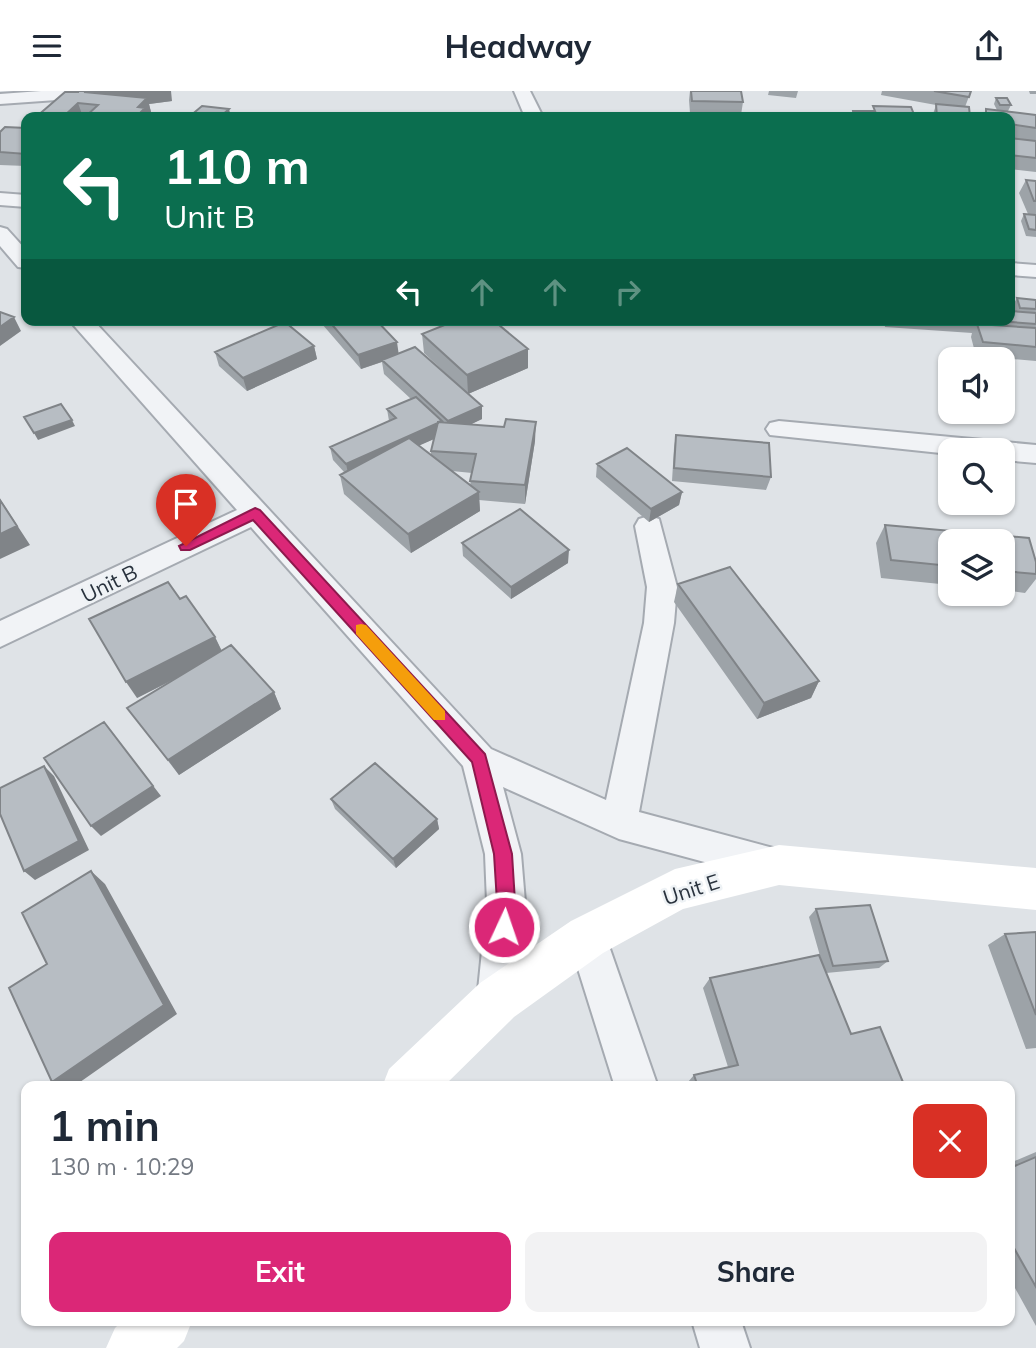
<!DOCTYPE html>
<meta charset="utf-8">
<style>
:root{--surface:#fff;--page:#f2f2f3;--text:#1f2937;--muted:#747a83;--accent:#db2777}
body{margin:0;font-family:Mulish,sans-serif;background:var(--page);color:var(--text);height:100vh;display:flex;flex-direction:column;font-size:26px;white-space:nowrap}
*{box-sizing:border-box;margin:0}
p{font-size:23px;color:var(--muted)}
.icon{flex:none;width:38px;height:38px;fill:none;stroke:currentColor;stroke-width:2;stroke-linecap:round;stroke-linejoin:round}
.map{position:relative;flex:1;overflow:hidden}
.sheet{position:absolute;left:21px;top:990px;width:994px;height:245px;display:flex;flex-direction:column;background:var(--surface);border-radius:14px;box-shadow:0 2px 5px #0004}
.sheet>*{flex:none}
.top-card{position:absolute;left:21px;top:21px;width:994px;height:214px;border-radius:14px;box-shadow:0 2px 5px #0004;background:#0b6e4f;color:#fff;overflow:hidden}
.fabs{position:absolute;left:938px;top:256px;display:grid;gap:14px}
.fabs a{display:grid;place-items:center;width:77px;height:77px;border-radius:14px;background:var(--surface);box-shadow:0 2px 5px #0004;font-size:35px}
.pin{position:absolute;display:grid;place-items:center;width:60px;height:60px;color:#fff;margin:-72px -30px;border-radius:50% 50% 50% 0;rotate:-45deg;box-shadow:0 0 7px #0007}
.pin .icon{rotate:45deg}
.me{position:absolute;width:77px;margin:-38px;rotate:3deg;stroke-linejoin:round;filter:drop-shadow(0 0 5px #0008)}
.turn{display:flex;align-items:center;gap:24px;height:147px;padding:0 28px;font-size:32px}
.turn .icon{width:91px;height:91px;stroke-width:2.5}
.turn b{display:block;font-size:49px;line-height:60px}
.lanes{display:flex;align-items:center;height:66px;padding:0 28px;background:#0003;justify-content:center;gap:35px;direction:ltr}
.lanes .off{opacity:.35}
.round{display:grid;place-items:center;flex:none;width:74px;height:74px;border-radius:14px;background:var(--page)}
.overview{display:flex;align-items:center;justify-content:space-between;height:119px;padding:0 28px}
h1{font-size:42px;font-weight:700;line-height:52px}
.action{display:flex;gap:14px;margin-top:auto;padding:14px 28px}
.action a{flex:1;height:80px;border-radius:14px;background:var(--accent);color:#fff;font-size:28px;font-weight:700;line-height:80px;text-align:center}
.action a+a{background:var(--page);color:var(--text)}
header{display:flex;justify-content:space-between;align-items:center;height:91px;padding:0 28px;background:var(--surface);font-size:32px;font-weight:700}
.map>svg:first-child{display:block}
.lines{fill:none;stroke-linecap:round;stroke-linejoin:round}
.street-casing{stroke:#a5aab1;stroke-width:4}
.street{fill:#f1f3f6;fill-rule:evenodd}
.secondary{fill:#fff;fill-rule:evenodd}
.wall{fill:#9da3a8;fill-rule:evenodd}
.shaded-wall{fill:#808488}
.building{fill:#b7bdc3;stroke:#808488;stroke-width:2}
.route{fill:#db2777;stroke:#8e194d;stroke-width:2}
.slow{fill:#f59e0b}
.labels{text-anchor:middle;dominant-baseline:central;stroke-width:5;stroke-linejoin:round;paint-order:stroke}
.street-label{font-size:21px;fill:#29323d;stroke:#eef2f5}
</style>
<header><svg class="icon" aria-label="menu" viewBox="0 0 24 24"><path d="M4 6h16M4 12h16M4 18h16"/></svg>Headway<svg class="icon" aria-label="share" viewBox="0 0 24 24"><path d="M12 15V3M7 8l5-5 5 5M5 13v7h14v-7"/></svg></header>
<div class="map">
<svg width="1036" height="1257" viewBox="0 0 1036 1257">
<rect width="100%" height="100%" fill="#dfe3e7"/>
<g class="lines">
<defs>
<path id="street" d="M 41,0 L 121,0 L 113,5 L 0,13 L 0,3 Z
M 514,0 L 530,0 L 543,26 L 525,26 Z
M 0,102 L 26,104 L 26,116 L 0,114 Z
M 0,136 L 7,138 L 26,159 L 26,177 L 18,176 L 0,155 Z
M 1010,172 L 1036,174 L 1036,186 L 1010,184 Z
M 69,229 L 93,229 L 491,658 L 606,709 L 644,532 L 647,496 L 635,435 L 639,428 L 649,425 L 659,428 L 677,496 L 674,532 L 639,721 L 792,762 L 798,774 L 792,786 L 779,791 L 619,748 L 503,696 L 521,763 L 525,811 L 517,909 L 511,923 L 497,929 L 483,923 L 477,909 L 487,811 L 485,763 L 463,675 L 251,436 L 0,556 L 0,530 L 237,419 Z
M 779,330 L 1036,354 L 1036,372 L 1003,369 L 1003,359 L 950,359 L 950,363 L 770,344 L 766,338 L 770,332 Z
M 587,827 L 601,832 L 658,996 L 615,996 L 568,846 L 573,832 Z
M 692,1230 L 741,1230 L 750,1257 L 700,1257 Z"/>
</defs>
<use href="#street" class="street-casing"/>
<use href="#street" class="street"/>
<path class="secondary" d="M 779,754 L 1036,777 L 1036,819 L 779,794 L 683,818 L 603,862 L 514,926 L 443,996 L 382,996 L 389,978 L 480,892 L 571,830 L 675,778 Z
M 122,1230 L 192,1230 L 184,1250 L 177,1257 L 106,1257 L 115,1237 Z"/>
</g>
<path class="wall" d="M 690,0 L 741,0 L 743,11 L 741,24 L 690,22 L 689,9 Z
M 769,0 L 798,0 L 796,7 L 768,4 Z
M 882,0 L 971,0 L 965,16 L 970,26 L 932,26 L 936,14 L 881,4 Z
M 1029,0 L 1036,0 L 1036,3 L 1030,3 Z
M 78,1 L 172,10 L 149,13 L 152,25 L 151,26 L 36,26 Z
M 996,7 L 1011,14 L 1008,20 L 1036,24 L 1036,81 L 1010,78 L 1010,26 L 983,26 L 986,18 L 997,19 L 994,13 Z
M 26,37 L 26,75 L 0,74 L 0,41 Z
M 1026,89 L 1036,90 L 1036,123 L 1028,123 L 1019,102 Z
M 1024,123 L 1036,124 L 1036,146 L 1026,145 L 1021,130 Z
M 1017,207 L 1036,209 L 1036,270 L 976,265 L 971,246 L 972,242 L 885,236 L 884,229 L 1010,229 L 1015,220 L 1013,214 Z
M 322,229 L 376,229 L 398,262 L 455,291 L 424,262 L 422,243 L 528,258 L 528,277 L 468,303 L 482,315 L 482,328 L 471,333 L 535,350 L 525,413 L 479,409 L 480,420 L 411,462 L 344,403 L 340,384 L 345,382 L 333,369 L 330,356 L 389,330 L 387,318 L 411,308 L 384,283 L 382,271 L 361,278 L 322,233 ZM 434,348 L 431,360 L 431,364 L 419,354 ZM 452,380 L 472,382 L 470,395 Z
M 399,229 L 418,229 L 417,231 Z
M 314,255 L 317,268 L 247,300 L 219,275 L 215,261 Z
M 676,344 L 771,386 L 766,399 L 672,390 L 674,357 Z
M 597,373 L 682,401 L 679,414 L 649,431 L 596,386 Z
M 885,434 L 1029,447 L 1036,471 L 1036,488 L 1025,502 L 1003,499 L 1003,450 L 950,450 L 950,494 L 881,487 L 876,452 Z
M 462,452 L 568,472 L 511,508 L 463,465 Z
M 678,493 L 819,590 L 811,607 L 757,628 L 674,511 Z
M 180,508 L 215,546 L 222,560 L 274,601 L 281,618 L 179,684 L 127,617 L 171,590 L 137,607 Z
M 331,708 L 437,728 L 439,738 L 396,777 L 335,718 Z
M 816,818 L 888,870 L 879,877 L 826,882 L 851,943 L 905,996 L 689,996 L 688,991 L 694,984 L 728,976 L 703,897 L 710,887 L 822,872 L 809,826 Z
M 1036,841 L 1036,957 L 1026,958 L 988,854 L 1005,843 Z
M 1036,1061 L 1036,1235 L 1010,1188 L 1010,1072 Z"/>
<path class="shaded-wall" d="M 95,0 L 171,0 L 172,10 L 149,13 L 152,25 L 151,26 L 136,26 L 98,14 L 84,1 Z
M 78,12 L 83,26 L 63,26 Z
M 229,18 L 231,26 L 220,26 Z
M 14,226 L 21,240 L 0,255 L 0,236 Z
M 397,251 L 399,265 L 361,278 L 358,264 Z
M 314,255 L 317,268 L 247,300 L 243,287 Z
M 528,258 L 528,277 L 468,303 L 467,284 Z
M 482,315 L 482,328 L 449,344 L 448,330 Z
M 72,329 L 75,335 L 38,349 L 34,342 Z
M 442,330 L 443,344 L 349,386 L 346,373 Z
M 536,331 L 535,350 L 525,413 L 525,394 Z
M 479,401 L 480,420 L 411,462 L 408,443 Z
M 682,401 L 679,414 L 649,431 L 651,418 Z
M 0,408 L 30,454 L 0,468 Z
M 569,459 L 568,472 L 511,508 L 511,496 Z
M 215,546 L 223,563 L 137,607 L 126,591 Z
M 819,590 L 811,607 L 757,628 L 764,612 Z
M 274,601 L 281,618 L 179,684 L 168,669 Z
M 104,631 L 161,705 L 101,745 L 91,735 Z
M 44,675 L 54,685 L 89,759 L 35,789 L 24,780 Z
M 437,728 L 439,738 L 396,777 L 393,768 Z
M 91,780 L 105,793 L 177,923 L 73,996 L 64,996 L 52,991 Z"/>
<path class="building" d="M 78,0 L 95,0 L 84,1 L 147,7 L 138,16 L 145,17 L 136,26 L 85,26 L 98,14 L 78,12 L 63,26 L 36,26 L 65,1 L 78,1 Z
M 691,0 L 741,0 L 743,11 L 692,10 Z
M 934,0 L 971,0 L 969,6 Z
M 996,7 L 1007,7 L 1011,14 L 1000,14 Z
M 936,13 L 969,16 L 970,26 L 937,26 Z
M 202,15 L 229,18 L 220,26 L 189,26 Z
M 873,15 L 911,16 L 915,26 L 854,26 L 853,20 L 875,20 Z
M 986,18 L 1036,24 L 1036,37 L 1010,33 L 1010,26 L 986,26 Z
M 5,36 L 26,37 L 26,63 L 0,61 L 0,41 Z
M 1010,41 L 1010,47 L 1036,50 L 1036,67 L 1010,64 Z
M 1026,89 L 1036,90 L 1036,110 L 1034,110 Z
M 1024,123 L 1036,124 L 1036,139 L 1029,138 Z
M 1017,207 L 1036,209 L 1036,218 L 1020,217 Z
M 1010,220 L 1036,222 L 1036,233 L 986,229 L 1010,229 Z
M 0,221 L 14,226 L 0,236 Z
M 328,229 L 376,229 L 397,251 L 358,264 Z
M 457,229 L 493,229 L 528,258 L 467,284 L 422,243 Z
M 285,231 L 314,255 L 243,287 L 215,261 Z
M 977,233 L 1036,237 L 1036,256 L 983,251 Z
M 415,256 L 482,315 L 448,330 L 382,269 Z
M 416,306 L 442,330 L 438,331 L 438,332 L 346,373 L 330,356 L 396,327 L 387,318 Z
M 61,313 L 72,329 L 34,342 L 24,326 Z
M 506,328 L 536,331 L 525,394 L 470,390 L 476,363 L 431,360 L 438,331 L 504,336 Z
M 676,344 L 769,352 L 771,386 L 674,377 Z
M 409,347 L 479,401 L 408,443 L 340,384 Z
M 627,357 L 682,401 L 651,418 L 597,373 Z
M 0,409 L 17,435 L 0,443 Z
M 520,418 L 569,459 L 511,496 L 462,452 Z
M 885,434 L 1029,447 L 1036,471 L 1036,483 L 1003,480 L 1003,450 L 950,450 L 950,475 L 891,469 Z
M 730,476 L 819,590 L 764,612 L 678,493 Z
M 168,491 L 180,508 L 186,505 L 215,546 L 126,591 L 89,528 Z
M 231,554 L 274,601 L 168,669 L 127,617 Z
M 104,631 L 153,695 L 91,735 L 44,667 Z
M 375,672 L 437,728 L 393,768 L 331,708 Z
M 44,675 L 79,750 L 24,780 L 0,723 L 0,697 Z
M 91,780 L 164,914 L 52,991 L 9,897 L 47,873 L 22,822 Z
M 870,814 L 888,870 L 833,875 L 816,818 Z
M 1036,841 L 1036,924 L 1005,843 Z
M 819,864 L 851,943 L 880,936 L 905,996 L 698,996 L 694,984 L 738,974 L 710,887 Z
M 1036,1066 L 1036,1196 L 1010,1150 L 1010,1077 Z"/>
<path class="route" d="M 255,417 L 260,419 L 485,663 L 512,763 L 515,811 L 510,842 L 504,845 L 497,842 L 494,836 L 497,811 L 494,763 L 472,671 L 253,429 L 190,459 L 181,459 L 179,455 Z"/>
<path class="slow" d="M 361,533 L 366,534 L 445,620 L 445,629 L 434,629 L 356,543 L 356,534 Z"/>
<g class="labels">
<g class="street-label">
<text transform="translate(109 492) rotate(-26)">Unit B</text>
<text transform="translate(691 798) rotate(-18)">Unit E</text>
</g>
</g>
</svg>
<div class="fabs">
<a><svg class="icon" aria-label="sound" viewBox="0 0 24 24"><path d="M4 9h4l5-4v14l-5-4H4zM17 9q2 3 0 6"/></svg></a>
<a><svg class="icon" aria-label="search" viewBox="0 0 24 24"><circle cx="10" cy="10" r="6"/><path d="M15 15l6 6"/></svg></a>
<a><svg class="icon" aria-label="layers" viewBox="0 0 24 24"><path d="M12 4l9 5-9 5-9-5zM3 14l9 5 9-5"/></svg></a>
</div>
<div class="pin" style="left:186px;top:455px;background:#d93025"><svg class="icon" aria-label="arrive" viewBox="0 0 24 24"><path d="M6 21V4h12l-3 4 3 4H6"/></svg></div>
<svg class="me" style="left:504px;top:836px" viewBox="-20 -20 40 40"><circle r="17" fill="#db2777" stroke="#fff" stroke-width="3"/><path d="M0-11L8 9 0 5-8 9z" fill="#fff"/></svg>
<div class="top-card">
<div class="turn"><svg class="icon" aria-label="left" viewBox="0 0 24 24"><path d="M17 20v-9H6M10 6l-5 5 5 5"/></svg><div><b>110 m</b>Unit B</div></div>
<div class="lanes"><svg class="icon" aria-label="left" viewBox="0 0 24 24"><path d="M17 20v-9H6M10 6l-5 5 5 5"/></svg><svg class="icon off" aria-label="ahead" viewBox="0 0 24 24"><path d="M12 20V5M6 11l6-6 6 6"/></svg><svg class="icon off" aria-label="ahead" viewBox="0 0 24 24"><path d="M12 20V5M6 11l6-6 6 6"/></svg><svg class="icon off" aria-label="right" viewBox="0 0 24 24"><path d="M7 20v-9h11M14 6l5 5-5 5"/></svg></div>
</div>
<section class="sheet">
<div class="overview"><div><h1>1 min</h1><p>130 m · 10:29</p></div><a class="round" style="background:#d93025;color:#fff"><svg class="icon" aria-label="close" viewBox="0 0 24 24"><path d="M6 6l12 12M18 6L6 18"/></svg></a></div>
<div class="action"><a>Exit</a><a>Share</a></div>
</section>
</div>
